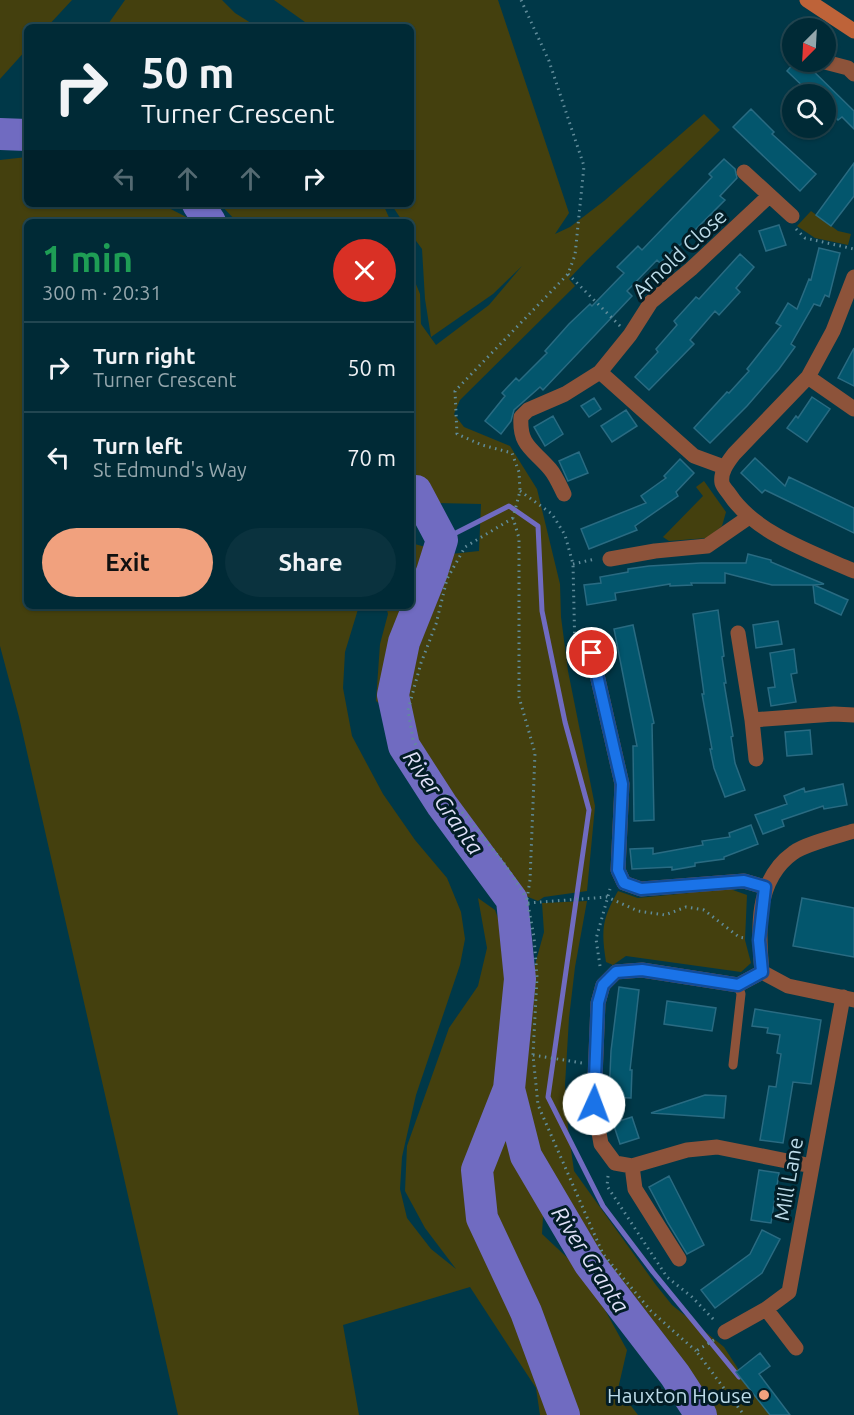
<!DOCTYPE html>
<meta charset="utf-8">
<style>
:root{--surface:#002a36;--page:#0a323e;--text:#f1f3f6;--muted:#95a7ad;--line:#224651;--accent:#f1a17e}
body{margin:0;font-family:Ubuntu,sans-serif;background:var(--page);color:var(--text);height:100vh;display:flex;flex-direction:column;font-size:22px;white-space:nowrap}
*{box-sizing:border-box;margin:0}
p{font-size:20px;color:var(--muted)}
.icon{flex:none;width:33px;height:33px;fill:none;stroke:currentColor;stroke-width:2;stroke-linecap:round;stroke-linejoin:round}
.map{position:relative;flex:1;overflow:hidden}
.panel{position:absolute;left:24px;top:219px;width:390px;height:390px;display:flex;flex-direction:column;background:var(--surface);border-radius:9px;box-shadow:0 2px 4px #0004,0 0 0 2px var(--line)}
.panel>*{flex:none}
.top-card{position:absolute;left:24px;top:24px;width:390px;height:183px;border-radius:9px;box-shadow:0 2px 4px #0004,0 0 0 2px var(--line);background:#002a36;color:var(--text);overflow:hidden}
.needle{width:39px;rotate:204deg}
.tools{position:absolute;left:782px;top:18px;display:grid;gap:12px}
.tools a{display:grid;place-items:center;width:54px;height:54px;border-radius:50%;background:var(--surface);box-shadow:0 2px 4px #0004,0 0 0 2px var(--line);font-size:30px}
.pin{position:absolute;display:grid;place-items:center;width:51px;height:51px;color:#fff;margin:-26px;border:3px solid #fff;border-radius:50%;box-shadow:0 2px 6px #0007}
.me{position:absolute;width:66px;margin:-33px;rotate:2deg;stroke-linejoin:round;filter:drop-shadow(0 0 4px #0008)}
.turn{display:flex;align-items:center;gap:21px;height:126px;padding:0 18px;font-size:27px}
.turn .icon{width:78px;height:78px;stroke-width:2.5}
.turn b{display:block;font-size:42px;line-height:51px}
.lanes{display:flex;align-items:center;height:57px;padding:0 18px;background:#0003;justify-content:center;gap:30px;direction:ltr}
.lanes .off{opacity:.35}
.round{display:grid;place-items:center;flex:none;width:63px;height:63px;border-radius:32px;background:var(--page)}
.overview{display:flex;align-items:center;justify-content:space-between;height:102px;padding:0 18px}
h1{font-size:36px;font-weight:700;line-height:45px;color:#1e9e55}
.action{display:flex;gap:12px;margin-top:auto;padding:12px 18px}
.action a{flex:1;height:69px;border-radius:36px;background:var(--accent);color:#111;font-size:24px;font-weight:700;line-height:69px;text-align:center}
.action a+a{background:var(--page);color:var(--text)}
ul{padding:0;list-style:none}
li{display:flex;align-items:center;gap:18px;height:90px;padding:0 18px;border-top:2px solid var(--line)}
li div{flex:1}
li b{display:block;font-size:22px}
li em{font-style:normal}
.map>svg:first-child{display:block}
.green{fill:#44400e}
.lines{fill:none;stroke-linecap:round;stroke-linejoin:round}
.stream{stroke:#706bc1;stroke-width:5}
.river{stroke:#706bc1;stroke-width:32}
.building{fill:#03566d;stroke:#296b82;stroke-width:1.5}
.path{stroke:#608c9a;stroke-width:3;stroke-dasharray:1.5 4.5;stroke-linecap:butt}
.lane{stroke:#8d533a;stroke-width:9}
.street{stroke:#8d533a;stroke-width:15}
.secondary{stroke:#be6339;stroke-width:15}
.route-casing{stroke:#114b97;stroke-width:15}
.route{stroke:#1a73e8;stroke-width:10}
.poi-dot{fill:#f1a17e;stroke:#021d26;stroke-width:2}
.labels{text-anchor:middle;dominant-baseline:central;stroke-width:6;stroke-linejoin:round;paint-order:stroke}
.street-label{font-size:21px;fill:#bcdbe8;stroke:#021d26}
.poi-label{font-size:21px;fill:#bcdbe8;stroke:#021d26;text-anchor:end}
.water-label{font-size:22px;font-style:italic;fill:#e0e1f9;stroke:#021d26}
</style>
<div class="map">
<svg width="854" height="1415" viewBox="0 0 854 1415">
<rect width="100%" height="100%" fill="#003848"/>
<path class="green" d="M 0,0 L 72,0 L 47,27 L 27,27 L 27,49 L 0,79 Z
M 125,0 L 222,0 L 235,13 L 257,27 L 106,27 Z
M 274,0 L 498,0 L 569,213 L 555,234 L 570,227 L 604,201 L 704,114 L 720,130 L 586,261 L 569,279 L 575,286 L 460,400 L 454,414 L 464,427 L 510,446 L 537,489 L 560,584 L 561,617 L 568,671 L 595,806 L 587,891 L 544,897 L 538,901 L 509,889 L 431,781 L 401,719 L 376,701 L 380,644 L 388,614 L 386,606 L 411,606 L 411,543 L 451,554 L 479,551 L 481,504 L 437,503 L 411,487 L 411,272 L 420,294 L 421,324 L 436,345 L 489,305 L 522,266 L 493,294 L 431,337 L 425,299 L 422,249 L 411,234 L 411,222 L 403,222 L 391,204 L 411,204 L 411,27 L 312,27 Z
M 27,157 L 27,204 L 161,204 L 196,222 L 27,222 L 27,606 L 359,606 L 345,652 L 343,688 L 352,736 L 383,794 L 415,840 L 447,878 L 461,912 L 465,939 L 460,965 L 416,1095 L 402,1157 L 400,1189 L 407,1218 L 431,1249 L 456,1269 L 425,1228 L 405,1191 L 407,1146 L 449,1028 L 478,986 L 487,948 L 478,898 L 495,910 L 514,962 L 531,979 L 544,932 L 542,903 L 587,901 L 575,967 L 569,1018 L 565,1085 L 568,1128 L 574,1171 L 656,1285 L 672,1305 L 724,1347 L 757,1398 L 772,1415 L 695,1415 L 687,1391 L 650,1367 L 611,1277 L 594,1254 L 570,1214 L 544,1200 L 542,1234 L 573,1263 L 599,1299 L 627,1350 L 618,1389 L 638,1415 L 540,1415 L 536,1388 L 470,1287 L 343,1325 L 359,1415 L 178,1415 L 19,717 L 0,646 L 0,160 Z
M 220,204 L 383,204 L 391,222 L 237,222 Z
M 811,211 L 838,231 L 851,234 L 848,245 L 815,238 L 797,226 Z
M 704,481 L 726,512 L 722,526 L 707,538 L 669,541 L 663,537 L 703,496 L 696,487 Z
M 730,889 L 747,895 L 745,940 L 751,963 L 741,972 L 626,956 L 613,965 L 606,962 C 601,930 602,919 618,891 L 638,898 Z"/>
<g class="lines">
<path class="stream" d="M 442,540 L 509,506 L 538,526 L 542,611 L 565,722 L 589,810 L 548,1097 L 603,1206 L 653,1272 L 739,1377"/>
<path class="river" d="M 0,134 L 27,135
M 198,204 L 210,222
M 411,491 L 416,491 L 442,540 L 432,572 L 404,642 L 393,695 L 404,746 L 442,805 L 512,900 L 520,979 L 509,1089 L 526,1156 L 589,1263 L 675,1375 L 701,1415
M 509,1089 L 477,1170 L 482,1218 L 526,1312 L 564,1415"/>
</g>
<path class="building" d="M 795,62 L 804,62 L 854,111 L 854,129 L 842,117 L 838,120 L 825,107 L 825,94 L 811,94 L 787,71 Z
M 751,109 L 774,132 L 772,134 L 816,174 L 800,191 L 733,127 Z
M 724,159 L 735,169 L 737,178 L 720,196 L 725,200 L 679,246 L 678,245 L 660,263 L 657,260 L 627,291 L 632,296 L 543,390 L 540,387 L 514,410 L 511,421 L 501,434 L 485,421 L 505,396 L 502,393 L 516,378 L 519,381 L 547,353 L 545,351 L 569,324 L 590,304 L 592,306 L 624,273 L 617,267 L 638,246 L 642,250 L 712,177 L 709,174 Z
M 854,163 L 854,196 L 831,226 L 816,215 Z
M 779,225 L 786,245 L 766,251 L 759,231 Z
M 819,248 L 840,253 L 829,297 L 825,295 L 820,306 L 814,304 L 791,344 L 795,347 L 779,369 L 747,406 L 710,443 L 694,428 L 727,392 L 729,393 L 749,371 L 747,369 L 781,326 L 776,323 L 788,303 L 797,309 L 809,279 L 811,280 Z
M 740,254 L 754,267 L 736,288 L 740,292 L 719,315 L 715,311 L 690,340 L 694,344 L 649,390 L 635,377 L 658,352 L 656,349 L 677,325 L 674,321 L 696,297 L 699,299 Z
M 854,348 L 854,386 L 838,378 Z
M 812,397 L 830,409 L 807,442 L 787,428 L 796,416 L 798,418 Z
M 594,398 L 601,409 L 589,417 L 581,406 Z
M 626,410 L 637,426 L 612,442 L 601,426 Z
M 553,416 L 563,434 L 545,446 L 534,427 Z
M 579,452 L 588,473 L 568,481 L 559,461 Z
M 755,458 L 785,486 L 789,477 L 854,508 L 854,533 L 765,490 L 762,493 L 741,473 Z
M 680,459 L 694,473 L 676,492 L 678,496 L 635,526 L 637,530 L 589,549 L 581,529 L 646,503 L 641,496 L 666,478 L 664,476 Z
M 748,554 L 771,560 L 771,562 L 824,584 L 814,585 L 848,600 L 841,615 L 815,603 L 813,585 L 772,585 L 725,573 L 725,583 L 691,583 L 692,585 L 670,586 L 670,584 L 615,593 L 616,600 L 587,605 L 584,585 L 601,583 L 600,577 L 628,572 L 628,569 L 649,566 L 701,563 L 746,563 Z
M 718,610 L 724,656 L 722,657 L 726,683 L 724,683 L 733,736 L 731,737 L 735,763 L 745,790 L 725,797 L 714,768 L 710,749 L 712,749 L 702,694 L 704,694 L 693,614 Z
M 778,621 L 782,644 L 756,648 L 753,625 Z
M 633,625 L 654,723 L 652,724 L 654,820 L 634,821 L 633,746 L 637,746 L 614,629 Z
M 794,649 L 797,673 L 791,674 L 796,702 L 771,706 L 768,688 L 775,687 L 770,653 Z
M 810,730 L 812,754 L 787,756 L 785,732 Z
M 843,784 L 847,805 L 824,809 L 823,806 L 782,820 L 784,826 L 763,834 L 755,815 L 787,804 L 784,796 L 804,788 L 805,792 Z
M 751,825 L 758,844 L 724,857 L 724,859 L 695,863 L 695,866 L 672,870 L 672,867 L 632,869 L 630,849 L 653,848 L 653,854 L 703,845 L 702,841 L 730,837 L 729,833 Z
M 802,898 L 854,908 L 854,957 L 793,946 Z
M 619,987 L 639,990 L 630,1070 L 632,1070 L 631,1098 L 609,1097 L 611,1051 Z
M 667,1001 L 716,1008 L 712,1031 L 664,1024 Z
M 755,1009 L 821,1020 L 811,1084 L 793,1082 L 783,1143 L 760,1140 L 769,1086 L 776,1087 L 781,1054 L 777,1053 L 780,1035 L 767,1033 L 768,1028 L 752,1026 Z
M 705,1095 L 726,1096 L 724,1118 L 651,1113 Z
M 632,1117 L 639,1138 L 620,1144 L 613,1123 Z
M 759,1170 L 779,1173 L 771,1223 L 751,1220 Z
M 669,1176 L 704,1245 L 687,1254 L 668,1223 L 649,1187 Z
M 762,1230 L 780,1239 L 762,1273 L 715,1308 L 701,1290 L 750,1254 Z
M 760,1353 L 770,1366 L 759,1374 L 790,1415 L 770,1415 L 736,1372 Z"/>
<g class="lines">
<path class="path" d="M 521,0 L 549,61 L 584,166 L 575,255 L 568,274 L 455,391 L 457,434 L 482,445 L 512,453 L 519,472 L 520,491 L 513,518 L 519,538 L 519,697 L 535,753 L 530,880 L 527,899
M 796,229 L 805,238 L 854,249
M 568,274 L 620,326
M 520,491 L 552,514 L 565,535 L 573,564 L 575,654
M 513,518 L 465,547 L 447,579 L 436,624 L 421,663 L 408,710 L 413,739 L 434,782 L 471,822 L 506,866 L 527,899 L 534,937 L 537,977 L 533,1055 L 538,1105 L 603,1254 L 651,1311 L 696,1351
M 573,564 L 595,559
M 528,903 L 607,897 L 638,911 L 665,915 L 686,907 L 704,910 L 739,937 L 745,938
M 600,966 L 596,939 L 610,889
M 533,1055 L 582,1063
M 608,1176 L 607,1186 L 667,1277 L 692,1297 L 716,1322
M 714,1340 L 696,1351 L 744,1415"/>
<path class="lane" d="M 733,1065 L 741,994 L 738,985"/>
<path class="street" d="M 825,62 L 848,68 L 854,74
M 744,172 L 792,216
M 854,277 L 833,331 L 808,377 L 734,454 C 728,462 720,472 722,483 C 723,487 728,492 730,495 C 755,533 813,553 854,571
M 600,372 L 694,456 L 724,467
M 808,377 L 854,409
M 564,494 C 560,486 556,476 550,469 C 533,449 519,446 521,417 L 528,410 L 565,394 L 600,372 L 630,335 L 651,302 L 691,269 L 769,196
M 610,559 L 655,551 L 707,546 L 749,517
M 738,633 L 752,720 L 756,759
M 592,653 L 622,784 L 618,870 L 624,883 L 641,889 L 744,881 L 765,887
M 752,720 L 834,714 L 854,715
M 854,831 C 838,836 805,844 793,853 C 755,880 758,930 762,972 L 788,986 L 854,1000
M 762,972 L 738,985 L 642,970 L 616,972 L 603,985 L 598,1003 L 594,1104 L 601,1144 L 615,1163 L 632,1166 L 687,1150 L 717,1147 L 812,1166
M 632,1166 L 635,1189 L 679,1259
M 725,1332 L 766,1309
M 796,1348 L 766,1309 L 789,1292 L 843,997"/>
<path class="secondary" d="M 807,0 L 854,31"/>
</g>
<g class="lines">
<defs>
<path id="route" d="M 592,653 L 622,784 L 618,870 L 624,883 L 641,889 L 744,881 L 765,887 L 759,940 L 762,972 L 738,985 L 642,970 L 616,972 L 603,985 L 598,1003 L 594,1104"/>
</defs>
<use href="#route" class="route-casing"/>
<use href="#route" class="route"/>
</g>
<circle class="poi-dot" cx="764" cy="1395" r="6"/>
<g class="labels">
<g class="street-label">
<text transform="translate(679 253) rotate(-43)">Arnold Close</text>
<text transform="translate(788 1179) rotate(-80)">Mill Lane</text>
</g>
<g class="poi-label">
<text x="752" y="1395">Hauxton House</text>
</g>
<g class="water-label">
<text transform="translate(444 802) rotate(55)">River Granta</text>
<text transform="translate(591 1259) rotate(57)">River Granta</text>
</g>
</g>
</svg>
<div class="tools">
<a><svg class="needle" viewBox="-14 -14 28 28"><path d="M0-13l5 13h-10z" fill="#e53935"/><path d="M0 13l5-13h-10z" fill="#95a7ad"/></svg></a>
<a><svg class="icon" aria-label="search" viewBox="0 0 24 24"><circle cx="10" cy="10" r="6"/><path d="M15 15l6 6"/></svg></a>
</div>
<div class="pin" style="left:592px;top:653px;background:#d93025"><svg class="icon" aria-label="arrive" viewBox="0 0 24 24"><path d="M6 21V4h12l-3 4 3 4H6"/></svg></div>
<svg class="me" style="left:594px;top:1104px" viewBox="-20 -20 40 40"><circle r="19" fill="#fff"/><path d="M0-13L10 11 0 6-10 11z" fill="#1a73e8"/></svg>
<div class="top-card">
<div class="turn"><svg class="icon" aria-label="right" viewBox="0 0 24 24"><path d="M7 20v-9h11M14 6l5 5-5 5"/></svg><div><b>50 m</b>Turner Crescent</div></div>
<div class="lanes"><svg class="icon off" aria-label="left" viewBox="0 0 24 24"><path d="M17 20v-9H6M10 6l-5 5 5 5"/></svg><svg class="icon off" aria-label="ahead" viewBox="0 0 24 24"><path d="M12 20V5M6 11l6-6 6 6"/></svg><svg class="icon off" aria-label="ahead" viewBox="0 0 24 24"><path d="M12 20V5M6 11l6-6 6 6"/></svg><svg class="icon" aria-label="right" viewBox="0 0 24 24"><path d="M7 20v-9h11M14 6l5 5-5 5"/></svg></div>
</div>
<section class="panel">
<div class="overview"><div><h1>1 min</h1><p>300 m · 20:31</p></div><a class="round" style="background:#d93025;color:#fff"><svg class="icon" aria-label="close" viewBox="0 0 24 24"><path d="M6 6l12 12M18 6L6 18"/></svg></a></div>
<ul>
<li><svg class="icon" aria-label="right" viewBox="0 0 24 24"><path d="M7 20v-9h11M14 6l5 5-5 5"/></svg><div><b>Turn right</b><p>Turner Crescent</p></div><em>50 m</em></li>
<li><svg class="icon" aria-label="left" viewBox="0 0 24 24"><path d="M17 20v-9H6M10 6l-5 5 5 5"/></svg><div><b>Turn left</b><p>St Edmund's Way</p></div><em>70 m</em></li>
</ul>
<div class="action"><a>Exit</a><a>Share</a></div>
</section>
</div>
